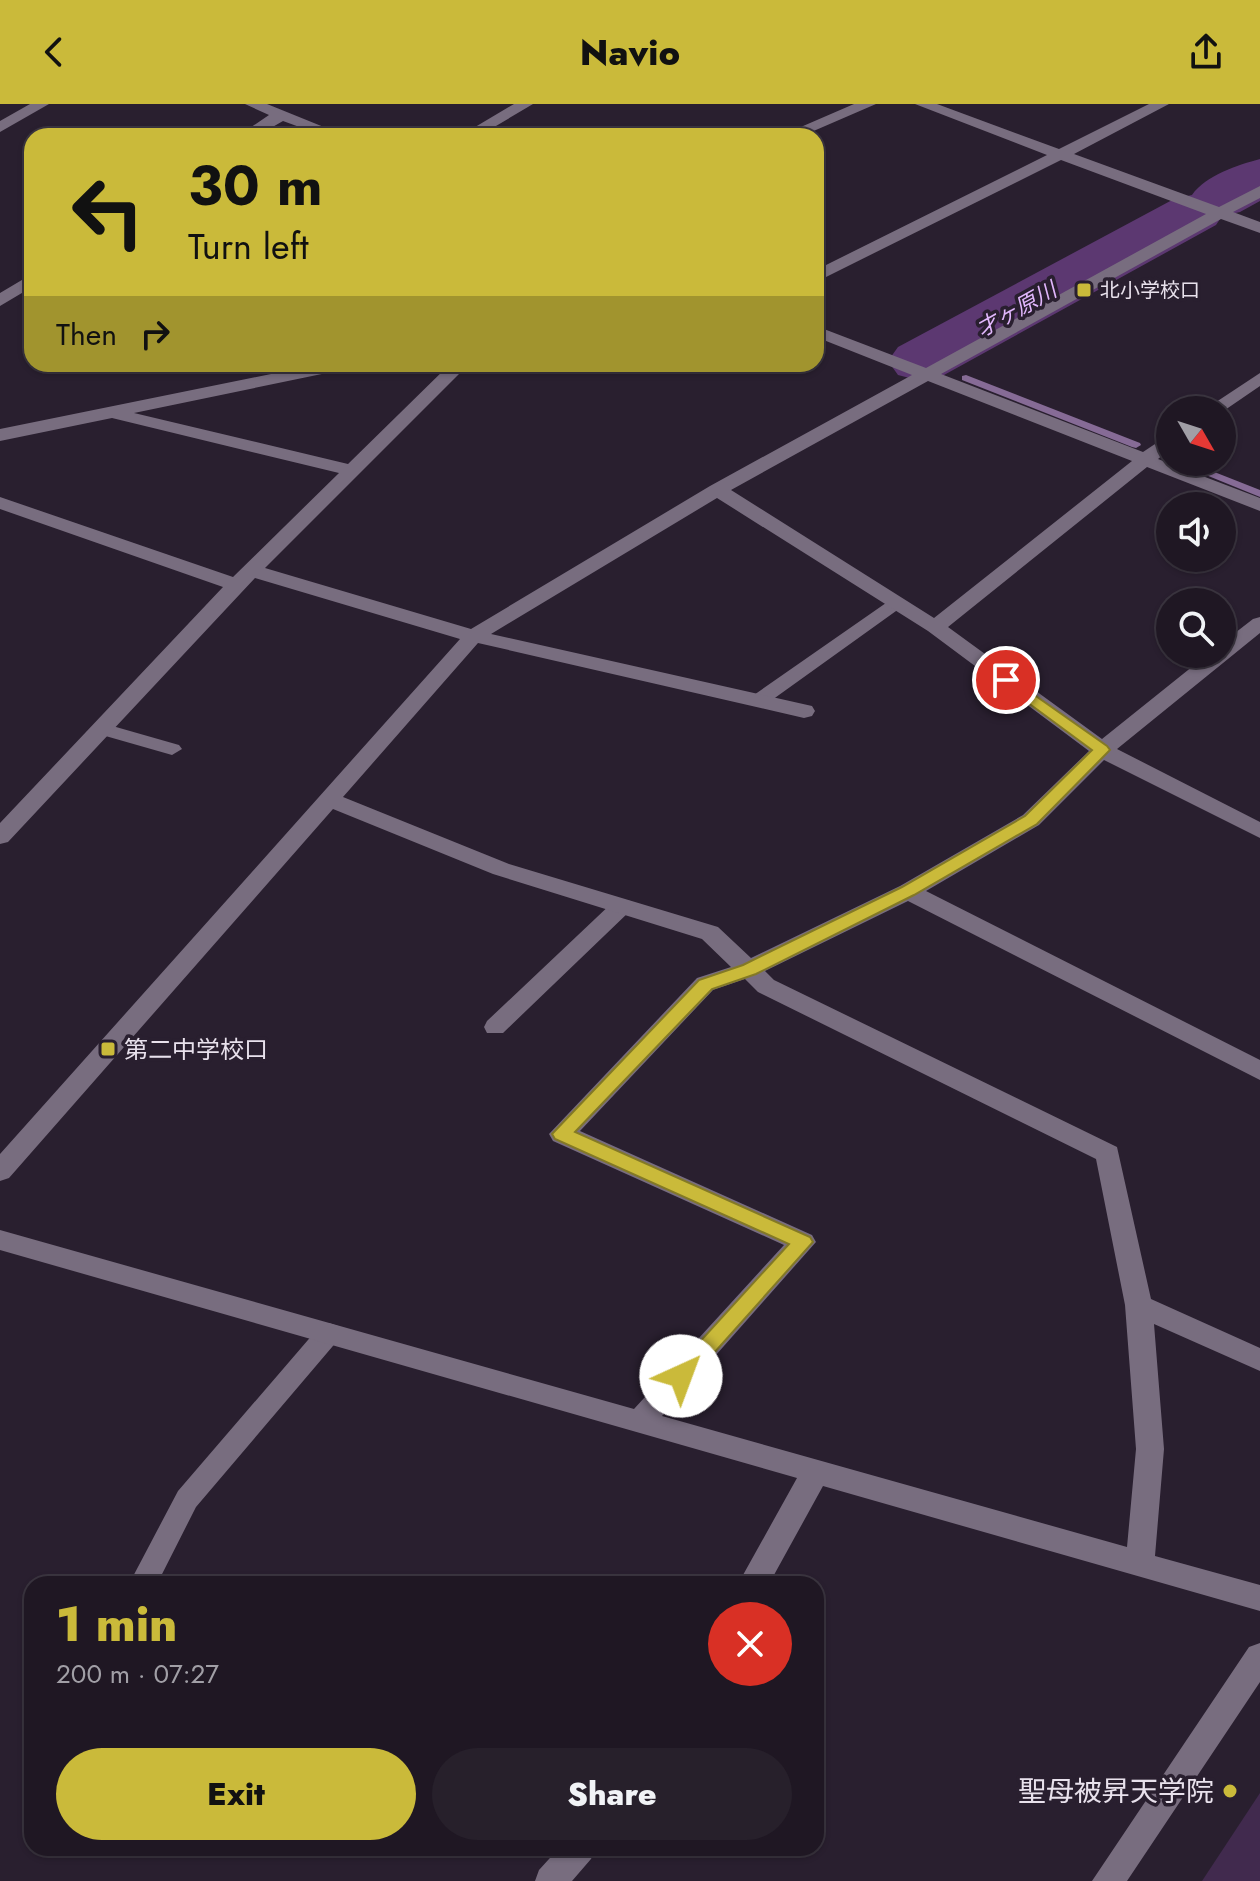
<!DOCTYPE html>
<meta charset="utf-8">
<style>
:root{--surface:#1f1723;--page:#27202b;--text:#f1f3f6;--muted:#a19fa6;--line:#3c3641;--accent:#caba3a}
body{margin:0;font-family:Jost,"Noto Sans JP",sans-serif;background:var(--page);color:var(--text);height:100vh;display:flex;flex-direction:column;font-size:30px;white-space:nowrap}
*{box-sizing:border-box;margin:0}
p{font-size:26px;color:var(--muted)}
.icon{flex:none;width:44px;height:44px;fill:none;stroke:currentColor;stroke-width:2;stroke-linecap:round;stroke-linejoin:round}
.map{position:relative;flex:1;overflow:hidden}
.side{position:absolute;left:24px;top:1472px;width:800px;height:280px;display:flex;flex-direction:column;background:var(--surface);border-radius:24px;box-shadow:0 2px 6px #0004,0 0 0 2px var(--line)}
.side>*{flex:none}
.banner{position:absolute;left:24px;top:24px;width:800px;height:244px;border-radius:24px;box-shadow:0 2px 6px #0004,0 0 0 2px var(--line);background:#caba3a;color:#111;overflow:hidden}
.needle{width:52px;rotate:129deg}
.tools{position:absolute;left:1156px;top:292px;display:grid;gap:16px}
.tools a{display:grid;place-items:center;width:80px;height:80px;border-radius:50%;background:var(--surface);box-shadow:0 2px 6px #0004,0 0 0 2px var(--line);font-size:40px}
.pin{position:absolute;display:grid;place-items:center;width:68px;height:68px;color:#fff;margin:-34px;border:4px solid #fff;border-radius:50%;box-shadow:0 2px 8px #0007}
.me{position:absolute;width:88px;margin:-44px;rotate:43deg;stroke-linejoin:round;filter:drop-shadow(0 0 6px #0008)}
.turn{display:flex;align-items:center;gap:28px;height:168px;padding:0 32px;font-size:36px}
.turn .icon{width:104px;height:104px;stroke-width:2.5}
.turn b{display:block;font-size:56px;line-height:68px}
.then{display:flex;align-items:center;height:76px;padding:0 32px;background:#0003;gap:16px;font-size:30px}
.round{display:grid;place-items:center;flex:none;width:84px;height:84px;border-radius:42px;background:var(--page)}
.headline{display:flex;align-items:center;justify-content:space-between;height:136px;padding:0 32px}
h1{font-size:48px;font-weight:800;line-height:60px;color:var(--accent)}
.action{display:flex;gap:16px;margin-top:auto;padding:16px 32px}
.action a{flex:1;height:92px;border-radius:48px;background:var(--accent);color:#111;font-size:32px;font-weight:800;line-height:92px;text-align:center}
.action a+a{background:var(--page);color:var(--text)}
header{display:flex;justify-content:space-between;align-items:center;height:104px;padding:0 32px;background:var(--accent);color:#111;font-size:36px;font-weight:800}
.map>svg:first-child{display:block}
.green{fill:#412a4e}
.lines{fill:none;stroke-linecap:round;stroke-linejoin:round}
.stream{fill:#866b96;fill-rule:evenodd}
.river{fill:#5c3871;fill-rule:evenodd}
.lane{fill:#786d7f;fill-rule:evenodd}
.street{fill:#786d7f;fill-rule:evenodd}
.route{fill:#caba3a;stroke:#837926;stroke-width:2}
.poi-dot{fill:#caba3a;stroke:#291f2f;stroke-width:3}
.labels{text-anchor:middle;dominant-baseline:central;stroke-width:7;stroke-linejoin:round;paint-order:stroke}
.far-poi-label{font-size:20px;fill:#e8e1ec;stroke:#291f2f;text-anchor:start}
.far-water-label{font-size:22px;font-style:italic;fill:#e0b6fb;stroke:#291f2f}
.poi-label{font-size:24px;fill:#e8e1ec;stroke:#291f2f;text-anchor:start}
.near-poi-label{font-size:28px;fill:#e8e1ec;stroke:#291f2f;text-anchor:end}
</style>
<header><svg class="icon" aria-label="back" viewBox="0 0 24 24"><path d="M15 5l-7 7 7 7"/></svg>Navio<svg class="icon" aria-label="share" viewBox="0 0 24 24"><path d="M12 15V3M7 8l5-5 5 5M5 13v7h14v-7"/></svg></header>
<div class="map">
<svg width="1260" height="1777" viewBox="0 0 1260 1777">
<rect width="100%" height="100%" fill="#291f2f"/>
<path class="green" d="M 1260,1689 L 1260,1777 L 1202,1777 Z"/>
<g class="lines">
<path class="stream" d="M 966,271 L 1140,339 L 1141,341 L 1136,344 L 1132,343 L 962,276 L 962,272 Z
M 1170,350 L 1170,357 L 1162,353 L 1163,351 Z
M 1174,358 L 1189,358 L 1260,386 L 1260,393 Z"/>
<path class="river" d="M 1260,55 L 1260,97 L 1240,108 L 1222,112 L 1216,121 L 944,271 L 921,277 L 898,271 L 888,257 L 898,243 L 1174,95 L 1192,91 C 1206,71 1238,61 1260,55 Z"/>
<path class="lane" d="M 896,492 L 905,498 L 903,502 L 765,601 L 751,601 L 748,597 L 751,593 Z
M 102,619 L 179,641 L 182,645 L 172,651 L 95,629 L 92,625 L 95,621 Z
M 622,795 L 630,797 L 633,802 L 630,807 L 503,929 L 487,929 L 484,923 L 487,917 L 614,797 Z
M 329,1219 L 338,1222 L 342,1229 L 338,1236 L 196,1403 L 157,1480 L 129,1480 L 178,1387 L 320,1222 Z"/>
<path class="street" d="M 30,0 L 49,0 L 0,28 L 0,17 Z
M 245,0 L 267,0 L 346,32 L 324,32 L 283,17 L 257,32 L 238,32 L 269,11 Z
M 514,0 L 533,0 L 479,32 L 460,32 Z
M 854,0 L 876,0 L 802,32 L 780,32 Z
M 915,0 L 937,0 L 1059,45 L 1149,0 L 1169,0 L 1074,50 L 1219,103 L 1260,82 L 1260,94 L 1233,108 L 1260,118 L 1260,129 L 1221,115 L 941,270 L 1143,348 L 1170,330 L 1170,345 L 1158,355 L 1260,394 L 1260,407 L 1147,363 L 948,523 L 1102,635 L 1208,550 L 1222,550 L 1222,539 L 1253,515 L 1260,513 L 1260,529 L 1117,645 L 1260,718 L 1260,734 L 1104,656 L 1039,721 L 926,787 L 1260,956 L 1260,976 L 908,797 L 765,867 L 774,876 L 1117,1043 L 1151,1195 L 1260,1244 L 1260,1267 L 1154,1220 L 1164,1345 L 1155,1452 L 1260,1481 L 1260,1507 L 823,1382 L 769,1480 L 738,1480 L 797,1374 L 0,1146 L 0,1126 L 634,1305 L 784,1141 L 553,1037 L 549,1030 L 697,874 L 731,863 L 702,835 L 493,770 L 333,705 L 9,1074 L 0,1077 L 0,1050 L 460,535 L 255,474 L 8,738 L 0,740 L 0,719 L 223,483 L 0,405 L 0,393 L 233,473 L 339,369 L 112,314 L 0,337 L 0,325 L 320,260 L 355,260 L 346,265 L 134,309 L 348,360 L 450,260 L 469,260 L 265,464 L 471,525 L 710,382 L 912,271 L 816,233 L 816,222 L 926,264 L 1206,110 L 1061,56 L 816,178 L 816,166 L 1047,51 ZM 928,277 L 1132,357 L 934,514 L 731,386 ZM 717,394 L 928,527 L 1089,647 L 1023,711 L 900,782 L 751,854 L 718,823 L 509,760 L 343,693 L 478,539 L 804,614 L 812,612 L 815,607 L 812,602 L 491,530 ZM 745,875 L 758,888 L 1096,1055 L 1125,1201 L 1136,1345 L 1127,1443 L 662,1312 L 816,1138 L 812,1131 L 580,1027 L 713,886 Z
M 32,170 L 32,183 L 0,202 L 0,189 Z
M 1260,269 L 1260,282 L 1222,308 L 1204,306 Z
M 1260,1539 L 1260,1578 L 1127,1777 L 1092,1777 L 1249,1543 Z
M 559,1744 L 596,1744 L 591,1755 L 572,1777 L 535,1777 L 539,1766 Z"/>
</g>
<path class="route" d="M 1006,571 L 1107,642 L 1110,646 L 1107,649 L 1037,720 L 914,791 L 756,870 L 712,885 L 575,1028 L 810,1133 L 813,1138 L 688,1278 L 681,1280 L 674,1278 L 670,1272 L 674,1266 L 789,1140 L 555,1035 L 552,1030 L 699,876 L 743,861 L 902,783 L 1025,712 L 1092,646 L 1001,579 L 998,576 Z"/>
<g class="poi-dot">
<rect x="1076" y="178" width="16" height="16" rx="4"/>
<rect x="100" y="937" width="16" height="16" rx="4"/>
<circle cx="1230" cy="1687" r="8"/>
</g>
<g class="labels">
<g class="far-poi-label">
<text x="1100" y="186">北小学校口</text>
</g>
<g class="far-water-label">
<text transform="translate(1016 205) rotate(-29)">才ヶ原川</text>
</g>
<g class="poi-label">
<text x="124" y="945">第二中学校口</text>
</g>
<g class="near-poi-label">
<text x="1214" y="1687">聖母被昇天学院</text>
</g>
</g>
</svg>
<div class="tools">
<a><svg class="needle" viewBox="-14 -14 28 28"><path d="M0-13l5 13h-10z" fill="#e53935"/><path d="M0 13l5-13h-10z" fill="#a19fa6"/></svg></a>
<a><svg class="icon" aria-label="sound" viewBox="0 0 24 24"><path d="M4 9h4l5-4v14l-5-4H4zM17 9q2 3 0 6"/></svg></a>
<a><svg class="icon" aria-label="search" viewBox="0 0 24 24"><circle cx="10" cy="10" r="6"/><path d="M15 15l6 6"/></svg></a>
</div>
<div class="pin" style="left:1006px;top:576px;background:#d93025"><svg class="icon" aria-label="arrive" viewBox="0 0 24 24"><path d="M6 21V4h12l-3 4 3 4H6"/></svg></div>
<svg class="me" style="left:681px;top:1272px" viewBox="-20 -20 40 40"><circle r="19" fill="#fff"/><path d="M0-13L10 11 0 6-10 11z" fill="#caba3a"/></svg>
<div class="banner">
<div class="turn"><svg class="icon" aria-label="left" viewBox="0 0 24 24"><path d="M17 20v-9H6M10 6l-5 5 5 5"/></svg><div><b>30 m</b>Turn left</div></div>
<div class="then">Then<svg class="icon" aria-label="right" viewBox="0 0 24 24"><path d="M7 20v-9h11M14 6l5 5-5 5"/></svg></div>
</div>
<section class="side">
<div class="headline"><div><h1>1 min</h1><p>200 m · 07:27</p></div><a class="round" style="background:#d93025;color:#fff"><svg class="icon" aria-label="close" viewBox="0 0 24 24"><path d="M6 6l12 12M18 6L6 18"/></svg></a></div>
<div class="action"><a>Exit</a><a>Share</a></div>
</section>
</div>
